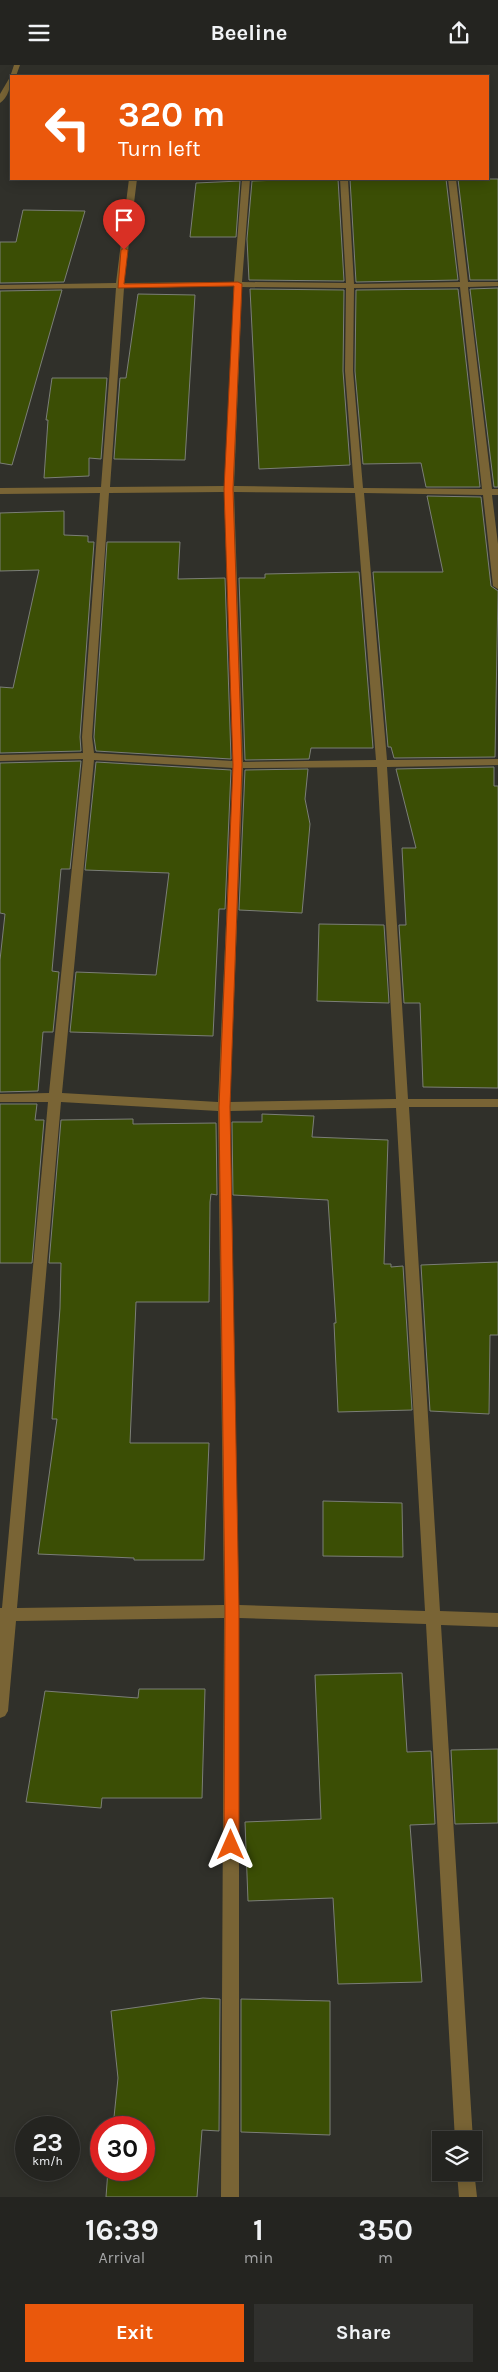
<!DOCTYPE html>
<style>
:root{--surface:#242420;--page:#30302d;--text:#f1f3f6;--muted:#a3a4a5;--line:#41413e;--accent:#ea580c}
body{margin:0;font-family:Karla,sans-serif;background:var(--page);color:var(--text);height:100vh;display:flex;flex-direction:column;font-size:19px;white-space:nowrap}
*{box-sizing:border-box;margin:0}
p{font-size:16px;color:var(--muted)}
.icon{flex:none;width:28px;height:28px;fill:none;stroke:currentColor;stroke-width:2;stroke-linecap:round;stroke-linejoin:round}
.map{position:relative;height:2132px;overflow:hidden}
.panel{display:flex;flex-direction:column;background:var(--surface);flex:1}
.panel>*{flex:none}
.guide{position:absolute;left:10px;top:10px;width:479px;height:105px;border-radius:0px;box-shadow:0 2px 12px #0003,0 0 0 1px var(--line);background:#ea580c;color:#fff;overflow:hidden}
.controls{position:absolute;left:432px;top:2066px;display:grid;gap:10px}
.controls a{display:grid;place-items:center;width:50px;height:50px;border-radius:0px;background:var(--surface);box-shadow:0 2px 12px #0003,0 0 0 1px var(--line);font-size:25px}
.speed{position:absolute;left:15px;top:2051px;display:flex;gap:10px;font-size:25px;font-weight:700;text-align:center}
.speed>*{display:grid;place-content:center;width:65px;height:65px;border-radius:50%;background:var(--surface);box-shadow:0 2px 12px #0003,0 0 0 1px var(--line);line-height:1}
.speed small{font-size:12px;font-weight:400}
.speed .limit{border:8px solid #d22;background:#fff;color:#111}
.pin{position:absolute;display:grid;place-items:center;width:42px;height:42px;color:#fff;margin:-51px -21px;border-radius:50% 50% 50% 0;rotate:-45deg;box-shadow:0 0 5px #0007}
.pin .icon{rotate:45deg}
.me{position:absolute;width:55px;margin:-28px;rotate:0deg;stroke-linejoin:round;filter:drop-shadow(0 0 4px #0008)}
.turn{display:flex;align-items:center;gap:18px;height:105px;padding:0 25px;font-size:22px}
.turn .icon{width:65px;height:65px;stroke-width:2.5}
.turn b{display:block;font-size:35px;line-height:42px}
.eta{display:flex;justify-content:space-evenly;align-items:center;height:85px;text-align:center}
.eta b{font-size:30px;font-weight:700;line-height:35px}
.primary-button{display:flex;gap:10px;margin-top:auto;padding:10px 25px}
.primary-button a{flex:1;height:58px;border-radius:0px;background:var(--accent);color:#fff;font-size:20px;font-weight:700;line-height:58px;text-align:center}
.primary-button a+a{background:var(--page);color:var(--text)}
header{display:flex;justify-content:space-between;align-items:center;height:65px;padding:0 25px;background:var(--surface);font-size:22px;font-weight:700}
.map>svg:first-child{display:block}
.building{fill:#3b4e05;stroke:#7b7e77}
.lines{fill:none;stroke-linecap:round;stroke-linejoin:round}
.minor{fill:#796435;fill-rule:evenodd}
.route{fill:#ea580c;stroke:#983908}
</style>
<header><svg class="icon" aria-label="menu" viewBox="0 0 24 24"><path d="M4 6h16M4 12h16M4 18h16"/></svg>Beeline<svg class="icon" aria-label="share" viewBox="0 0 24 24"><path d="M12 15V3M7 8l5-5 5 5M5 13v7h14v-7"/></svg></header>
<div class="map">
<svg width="498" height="2132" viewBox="0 0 498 2132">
<rect width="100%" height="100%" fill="#30302a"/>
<path class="building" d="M 311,114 L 338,114 L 344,216 L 249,215 L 247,174 L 252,116 Z
M 350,114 L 446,114 L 458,215 L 356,217 Z
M 458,114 L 498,114 L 498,215 L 470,215 Z
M 240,116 L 236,172 L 190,172 L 196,118 Z
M 23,145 L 85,146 L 64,217 L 0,218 L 0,177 L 16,177 Z
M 498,223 L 498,422 L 494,422 L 470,224 Z
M 250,224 L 344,225 L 343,306 L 350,400 L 259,404 Z
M 458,224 L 480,422 L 426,422 L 421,398 L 363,399 L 355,306 L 356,225 Z
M 62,225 L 12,400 L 0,398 L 0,226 Z
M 138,229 L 195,230 L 185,395 L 114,394 L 120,313 L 126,313 Z
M 52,313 L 107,313 L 101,394 L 89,393 L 89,411 L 44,413 L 48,355 L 46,355 Z
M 427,431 L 481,432 L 491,521 L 498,526 L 495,692 L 394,693 L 391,682 L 388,682 L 373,507 L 443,507 Z
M 64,446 L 64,470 L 88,471 L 88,477 L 94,477 L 80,672 L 81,686 L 0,688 L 0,622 L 13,623 L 39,505 L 0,506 L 0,448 Z
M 107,477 L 180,477 L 178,514 L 225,513 L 231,694 L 96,686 L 94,672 Z
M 359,507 L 373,683 L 311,683 L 309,694 L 245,695 L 239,513 L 265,513 L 265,509 Z
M 81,696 L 70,804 L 61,804 L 52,906 L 59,907 L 53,967 L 43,967 L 38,1026 L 0,1027 L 0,895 L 5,849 L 0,848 L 0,698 Z
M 96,697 L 231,705 L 225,844 L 219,844 L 213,971 L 70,967 L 76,907 L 156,910 L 169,808 L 85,805 Z
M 494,702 L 494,721 L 498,721 L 498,1023 L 423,1022 L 420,938 L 404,938 L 399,860 L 406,860 L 402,783 L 416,783 L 396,704 Z
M 308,704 L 305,734 L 310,759 L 302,848 L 239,845 L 245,705 Z
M 319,859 L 384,860 L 389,938 L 317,936 Z
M 0,1039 L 37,1039 L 35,1055 L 44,1055 L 32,1198 L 0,1198 Z
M 262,1049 L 314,1051 L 312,1072 L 388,1075 L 384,1199 L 391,1199 L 391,1202 L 403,1201 L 412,1345 L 338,1347 L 334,1258 L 336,1258 L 328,1135 L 233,1130 L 232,1057 L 262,1057 Z
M 133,1054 L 133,1059 L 216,1058 L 217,1130 L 211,1129 L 210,1137 L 209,1237 L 136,1237 L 130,1378 L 209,1378 L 204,1495 L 134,1495 L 134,1493 L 38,1489 L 57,1354 L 52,1354 L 60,1243 L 61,1198 L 49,1198 L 61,1055 Z
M 498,1197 L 498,1270 L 490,1270 L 489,1349 L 430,1346 L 421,1200 Z
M 323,1436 L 402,1438 L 403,1492 L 323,1491 Z
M 402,1608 L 407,1687 L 431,1686 L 435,1759 L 410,1760 L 422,1917 L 338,1919 L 333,1833 L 248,1836 L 245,1757 L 321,1754 L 315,1610 Z
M 139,1624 L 205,1624 L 202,1733 L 102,1733 L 101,1743 L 26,1737 L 45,1626 L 138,1633 Z
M 498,1684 L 498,1758 L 455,1759 L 451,1685 Z
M 203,1933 L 220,1934 L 219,2066 L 202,2065 L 197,2132 L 106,2132 L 108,2105 L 144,2105 L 144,2062 L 113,2062 L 118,2013 L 111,1946 Z
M 241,1934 L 330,1936 L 330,2070 L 241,2067 Z"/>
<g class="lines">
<path class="minor" d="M 14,0 L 20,0 L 16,11 L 11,11 C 11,21 8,33 0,38 L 0,29 L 10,12 Z
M 129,114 L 137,114 L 124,218 L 234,217 L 242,114 L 250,114 L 242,217 L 346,218 L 340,114 L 348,114 L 354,219 L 460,217 L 448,114 L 456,114 L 468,217 L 498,217 L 498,221 L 468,222 L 492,424 L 498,424 L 498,430 L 492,430 L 498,479 L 498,524 L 493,521 L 483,430 L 364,428 L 387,695 L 498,694 L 498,700 L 387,702 L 408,1034 L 498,1034 L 498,1042 L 409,1042 L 440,1546 L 498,1548 L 498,1562 L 441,1560 L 473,2075 L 455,2075 L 426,1559 L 239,1553 L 239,2132 L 221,2132 L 224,1553 L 16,1556 L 8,1646 L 5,1651 L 0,1653 L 0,1543 L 2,1543 L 48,1037 L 0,1037 L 0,1029 L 49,1028 L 83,694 L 0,696 L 0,690 L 83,688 L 82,672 L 100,428 L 0,429 L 0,423 L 101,422 L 116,223 L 0,224 L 0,220 L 116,218 ZM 234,221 L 225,421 L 110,422 L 124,223 ZM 242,222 L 346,223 L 345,306 L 354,423 L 234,421 ZM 460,222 L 482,424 L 363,423 L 353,306 L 354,223 ZM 224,427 L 233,696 L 94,688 L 92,672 L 109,428 ZM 234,427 L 355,428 L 376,695 L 243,697 ZM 94,695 L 233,703 L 218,1037 L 62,1028 ZM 377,702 L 396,1034 L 230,1037 L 243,703 ZM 61,1037 L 218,1046 L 224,1540 L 17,1543 ZM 396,1043 L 425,1546 L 239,1540 L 230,1046 Z
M 474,2105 L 477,2132 L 459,2132 L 457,2108 L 474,2108 Z"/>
</g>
<path class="route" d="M 124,183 L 128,185 L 124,219 L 238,217 L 242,219 L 233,424 L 242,700 L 230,1042 L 239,1546 L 239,1780 L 237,1785 L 231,1787 L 226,1785 L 224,1780 L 225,1546 L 219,1042 L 233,700 L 224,424 L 234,221 L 118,223 L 121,185 Z"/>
</svg>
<div class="controls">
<a><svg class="icon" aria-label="layers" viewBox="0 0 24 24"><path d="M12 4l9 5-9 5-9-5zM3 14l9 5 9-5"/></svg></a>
</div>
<div class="speed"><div>23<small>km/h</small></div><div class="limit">30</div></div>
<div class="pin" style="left:124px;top:185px;background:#d93025"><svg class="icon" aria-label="arrive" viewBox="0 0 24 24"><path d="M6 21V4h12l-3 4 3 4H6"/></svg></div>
<svg class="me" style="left:231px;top:1780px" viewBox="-20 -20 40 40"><path d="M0-17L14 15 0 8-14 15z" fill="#ea580c" stroke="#fff" stroke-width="4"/></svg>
<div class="guide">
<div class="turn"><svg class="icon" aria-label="left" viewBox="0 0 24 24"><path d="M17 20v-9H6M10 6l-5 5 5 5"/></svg><div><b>320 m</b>Turn left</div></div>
</div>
</div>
<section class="panel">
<div class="eta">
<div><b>16:39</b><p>Arrival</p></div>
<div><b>1</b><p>min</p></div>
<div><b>350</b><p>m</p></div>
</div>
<div class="primary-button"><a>Exit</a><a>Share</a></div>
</section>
